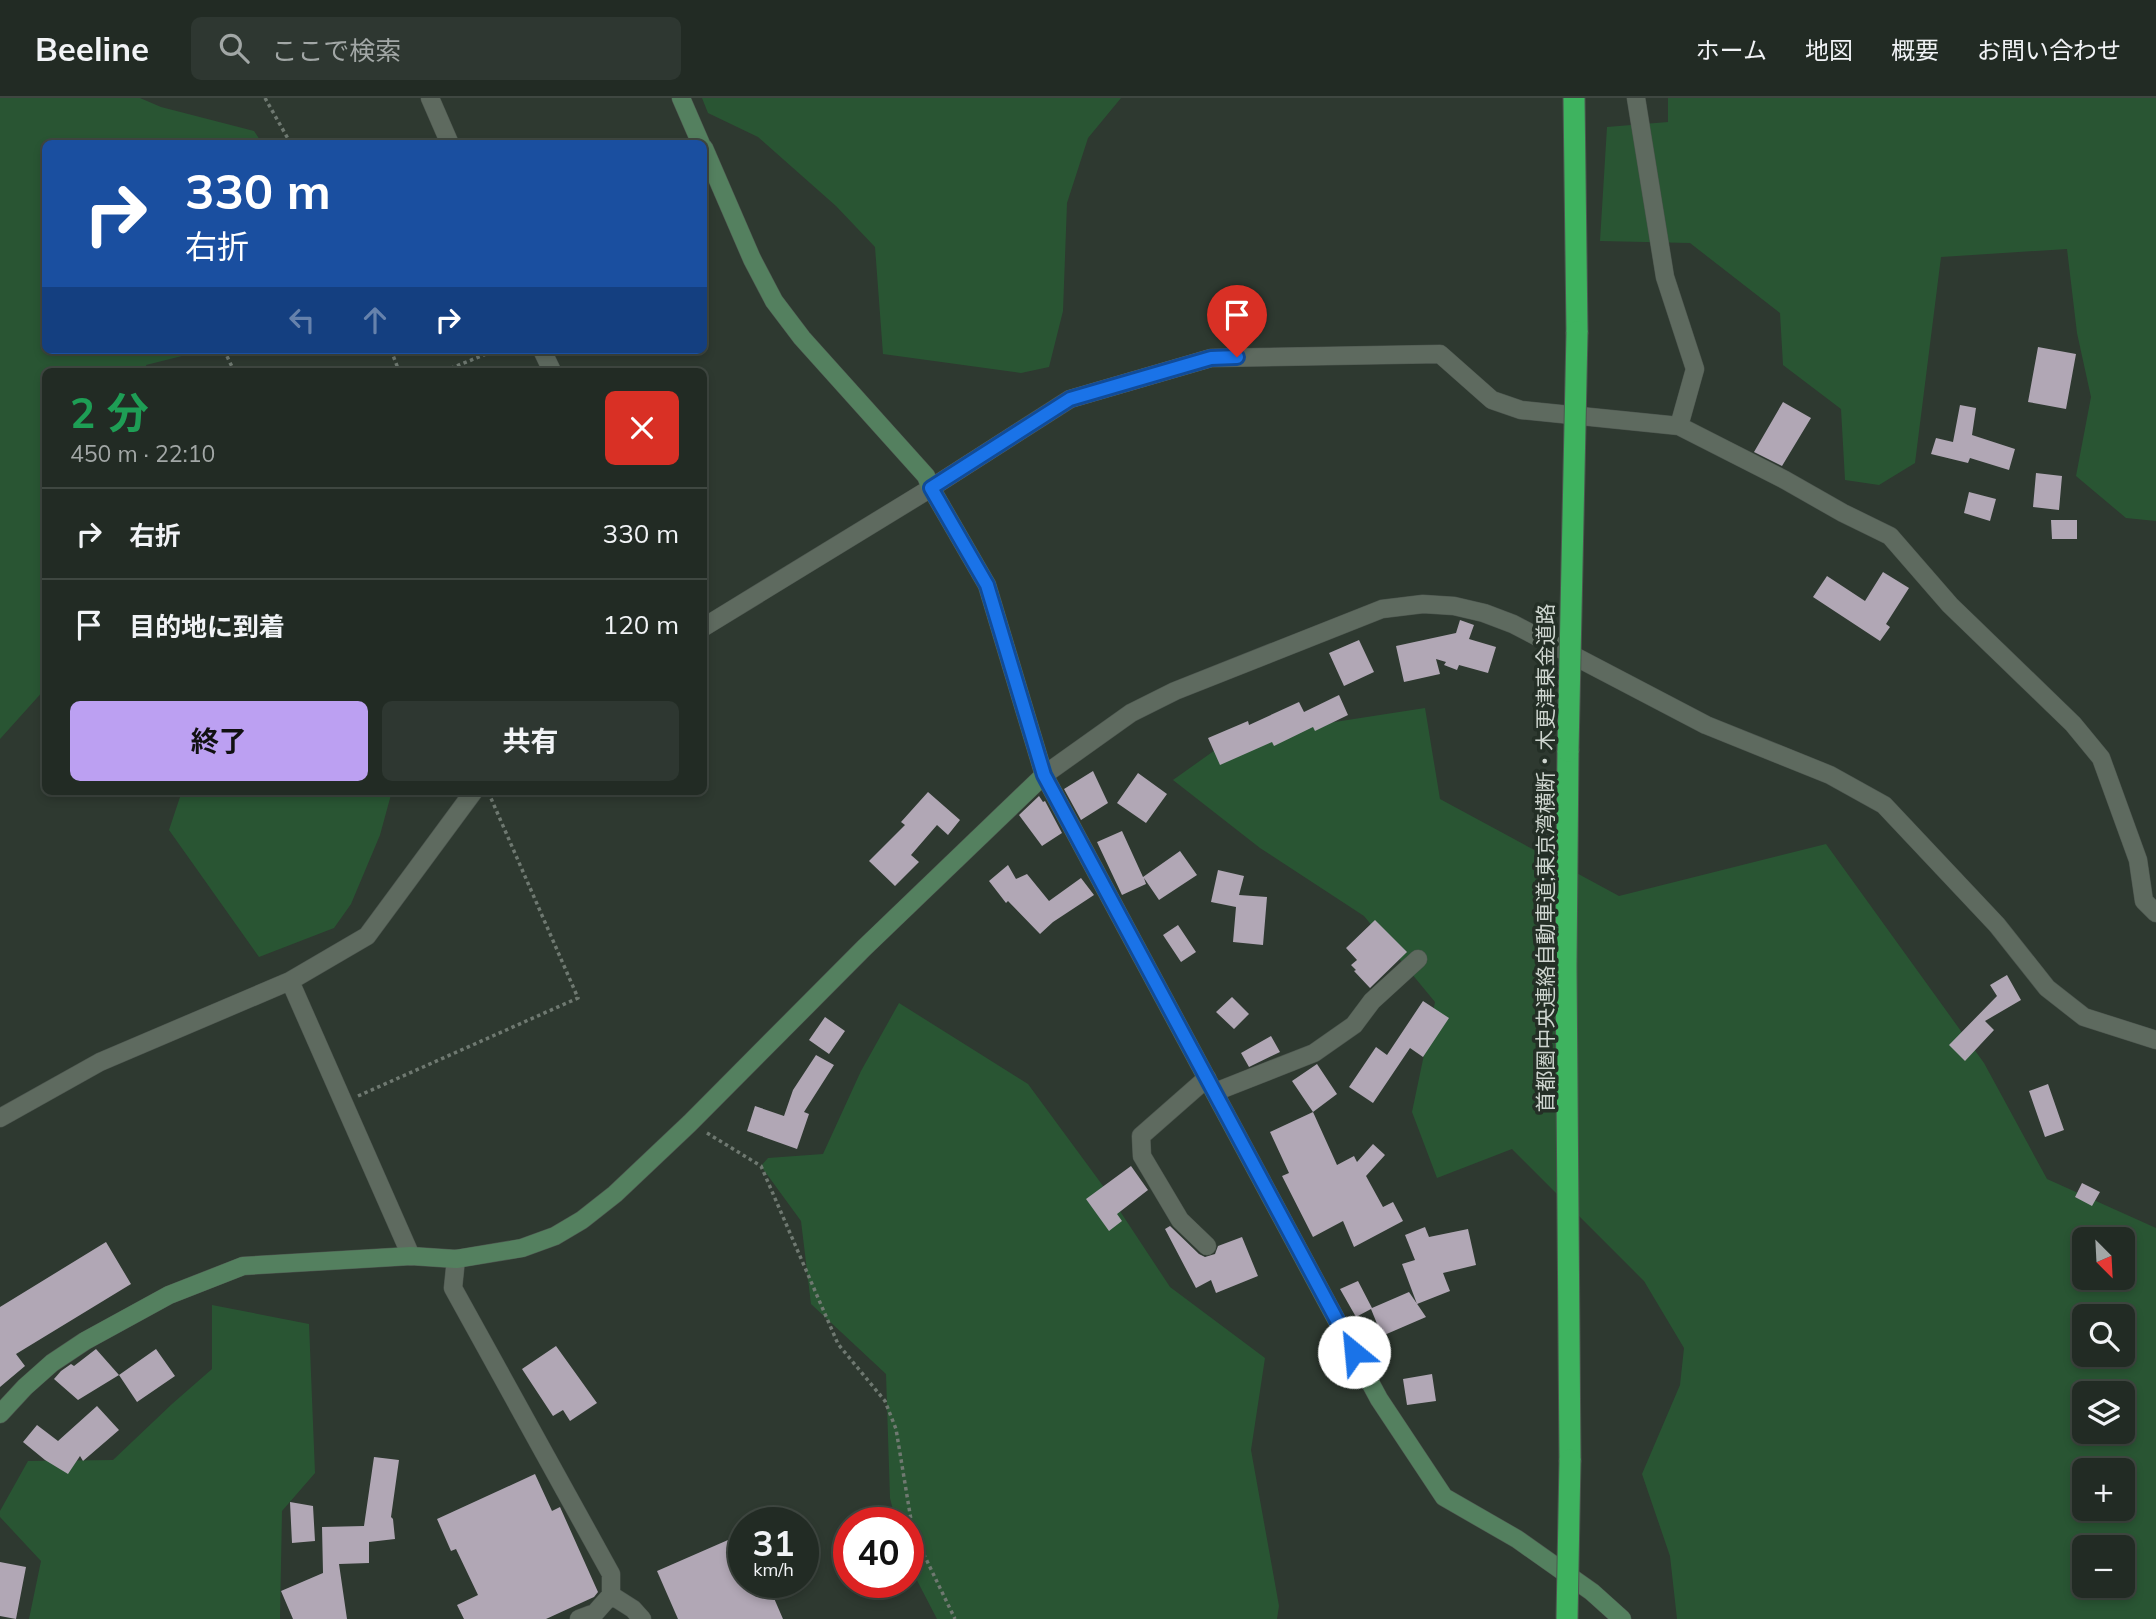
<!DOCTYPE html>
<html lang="ja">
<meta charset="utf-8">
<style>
:root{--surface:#222b24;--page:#2e3731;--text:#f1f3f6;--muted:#a2a7a6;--line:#3f4741;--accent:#bca0f2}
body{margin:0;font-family:Mulish,"Noto Sans JP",sans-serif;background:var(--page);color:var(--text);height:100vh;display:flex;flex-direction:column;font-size:26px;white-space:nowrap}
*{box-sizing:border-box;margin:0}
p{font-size:23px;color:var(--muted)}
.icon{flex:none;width:38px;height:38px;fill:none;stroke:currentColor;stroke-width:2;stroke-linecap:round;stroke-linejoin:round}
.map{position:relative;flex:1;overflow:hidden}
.sheet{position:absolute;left:42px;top:270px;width:665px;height:427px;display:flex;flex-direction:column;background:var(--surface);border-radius:10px;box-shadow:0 4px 10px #0003,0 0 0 2px var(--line)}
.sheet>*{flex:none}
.top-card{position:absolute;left:42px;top:42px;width:665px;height:214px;border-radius:10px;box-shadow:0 4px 10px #0003,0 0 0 2px var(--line);background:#1a4fa0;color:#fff;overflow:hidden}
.needle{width:46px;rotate:156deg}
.tools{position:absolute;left:2072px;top:1129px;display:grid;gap:14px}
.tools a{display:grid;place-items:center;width:63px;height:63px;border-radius:10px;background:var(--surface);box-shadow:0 4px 10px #0003,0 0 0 2px var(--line);font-size:35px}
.speed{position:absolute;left:728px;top:1409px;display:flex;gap:14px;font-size:35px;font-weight:700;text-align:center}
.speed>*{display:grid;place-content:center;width:91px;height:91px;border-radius:50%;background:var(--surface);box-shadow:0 4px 10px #0003,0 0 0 2px var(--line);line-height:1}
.speed small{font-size:18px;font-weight:400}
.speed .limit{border:10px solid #d22;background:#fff;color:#111}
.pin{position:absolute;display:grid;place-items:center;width:60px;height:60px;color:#fff;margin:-72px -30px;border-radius:50% 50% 50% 0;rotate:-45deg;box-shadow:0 0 7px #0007}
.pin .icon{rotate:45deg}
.me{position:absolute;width:77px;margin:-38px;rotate:332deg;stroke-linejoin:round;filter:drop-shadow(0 0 5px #0008)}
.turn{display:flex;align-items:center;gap:24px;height:147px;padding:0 28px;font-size:32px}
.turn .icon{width:91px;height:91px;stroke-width:2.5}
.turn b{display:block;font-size:49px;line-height:60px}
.lanes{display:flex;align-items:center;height:66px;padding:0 28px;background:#0003;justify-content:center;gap:35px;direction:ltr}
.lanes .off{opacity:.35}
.round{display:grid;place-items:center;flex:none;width:74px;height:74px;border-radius:10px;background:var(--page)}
.head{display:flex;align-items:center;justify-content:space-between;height:119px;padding:0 28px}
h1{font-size:42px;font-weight:700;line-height:52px;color:#1e9e55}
.primary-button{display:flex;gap:14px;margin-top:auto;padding:14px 28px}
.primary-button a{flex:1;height:80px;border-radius:10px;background:var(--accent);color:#111;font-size:28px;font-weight:700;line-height:80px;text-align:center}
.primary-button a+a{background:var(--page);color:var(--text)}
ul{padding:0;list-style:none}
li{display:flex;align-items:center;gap:21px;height:91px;padding:0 28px;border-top:2px solid var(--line)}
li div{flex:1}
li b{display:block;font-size:26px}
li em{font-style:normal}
header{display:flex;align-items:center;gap:42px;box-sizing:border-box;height:98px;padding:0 35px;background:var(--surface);border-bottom:2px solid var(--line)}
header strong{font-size:33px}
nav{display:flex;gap:38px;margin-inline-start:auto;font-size:24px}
.search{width:490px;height:63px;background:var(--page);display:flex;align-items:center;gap:18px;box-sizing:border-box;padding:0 24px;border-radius:10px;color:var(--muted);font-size:26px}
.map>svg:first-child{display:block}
.green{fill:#295533;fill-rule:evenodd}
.building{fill:#b1a7b5}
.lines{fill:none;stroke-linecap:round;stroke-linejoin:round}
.street-casing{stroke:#4d564f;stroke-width:19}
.secondary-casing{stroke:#4d564f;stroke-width:19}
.highway-casing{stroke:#4d564f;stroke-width:23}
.path{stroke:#6f7971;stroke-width:3.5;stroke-dasharray:3.5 3.5;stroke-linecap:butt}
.street{stroke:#5e6a5f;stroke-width:18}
.secondary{stroke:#54805f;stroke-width:18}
.highway{stroke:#3eb35f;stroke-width:21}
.highway-bridge-casing{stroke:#4d564f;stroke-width:23;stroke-linecap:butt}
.highway-bridge{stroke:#3eb35f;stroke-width:21}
.route-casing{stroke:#114b97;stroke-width:18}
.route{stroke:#1a73e8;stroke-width:12}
.labels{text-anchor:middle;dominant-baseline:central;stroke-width:7;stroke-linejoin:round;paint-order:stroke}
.street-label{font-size:21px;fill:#ced5cf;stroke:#242f26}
</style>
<header>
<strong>Beeline</strong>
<div class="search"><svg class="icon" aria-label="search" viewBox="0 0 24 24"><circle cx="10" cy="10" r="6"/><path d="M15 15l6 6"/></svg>ここで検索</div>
<nav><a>ホーム</a><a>地図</a><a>概要</a><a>お問い合わせ</a></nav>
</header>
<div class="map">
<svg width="2156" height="1521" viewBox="0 0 2156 1521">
<rect width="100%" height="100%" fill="#2e3930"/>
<path class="green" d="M 0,0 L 140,0 L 161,9 L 254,33 L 262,45 L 46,46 L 46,252 L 206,252 L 146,267 L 148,273 L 46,273 L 45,591 L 0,641 Z
M 702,0 L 1121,0 L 1088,40 L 1067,105 L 1063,213 L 1049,269 L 1021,275 L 883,256 L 875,149 L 836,108 L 758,39 L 708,15 Z
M 1668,0 L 2156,0 L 2156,423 L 2126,420 L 2076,378 L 2091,299 L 2077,235 L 2067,151 L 1941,159 L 1915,365 L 1879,387 L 1845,382 L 1841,311 L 1783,267 L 1780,215 L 1690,145 L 1600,143 L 1607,29 L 1668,24 Z
M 1425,610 L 1440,701 L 1619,798 L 1826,746 L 1984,965 L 2047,1081 L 2156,1130 L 2156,1521 L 1677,1521 L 1670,1458 L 1642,1376 L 1680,1287 L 1684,1250 L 1644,1183 L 1512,1051 L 1437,1080 L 1412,1014 L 1435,904 L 1364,818 L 1260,750 L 1173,682 L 1232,640 ZM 2084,1141 L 2123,1141 L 2123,1180 L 2084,1180 ZM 2084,1218 L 2123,1218 L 2123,1256 L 2084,1256 ZM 2084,1295 L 2123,1295 L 2123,1334 L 2084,1334 ZM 2084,1372 L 2123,1372 L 2123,1410 L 2084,1410 ZM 2084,1449 L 2123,1449 L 2123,1488 L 2084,1488 Z
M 182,693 L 392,693 L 380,737 L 351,806 L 334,830 L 259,859 L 169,732 Z
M 899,905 L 1028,986 L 1106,1092 L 1170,1189 L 1265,1260 L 1251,1352 L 1279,1508 L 1277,1521 L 937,1521 L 908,1465 L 908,1424 L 896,1424 L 890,1400 L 886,1276 L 811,1206 L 801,1123 L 761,1068 L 768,1060 L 823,1056 L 861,973 Z
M 212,1207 L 309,1226 L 315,1375 L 282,1413 L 280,1521 L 29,1521 L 41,1463 L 0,1419 L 0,1413 L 28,1363 L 113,1362 L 172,1306 L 212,1271 Z"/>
<path class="building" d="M 2038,249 L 2076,256 L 2066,311 L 2028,304 Z
M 1783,304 L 1811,320 L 1782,368 L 1754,354 Z
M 1960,307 L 1976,310 L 1972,337 L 2015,351 L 2009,372 L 1970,360 L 1968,365 L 1931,356 L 1936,340 L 1953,344 Z
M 2036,375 L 2062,378 L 2059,412 L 2033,409 Z
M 1969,394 L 1996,401 L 1990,423 L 1964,415 Z
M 2051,422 L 2077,422 L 2077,441 L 2052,441 Z
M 1883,474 L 1909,490 L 1886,526 L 1890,529 L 1880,543 L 1813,499 L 1827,478 L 1865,503 Z
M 1460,522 L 1474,527 L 1469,541 L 1496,549 L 1488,575 L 1459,567 L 1457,572 L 1444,567 L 1446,564 L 1436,561 L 1440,576 L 1404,584 L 1396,548 L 1456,535 Z
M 1359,542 L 1374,574 L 1344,588 L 1329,555 Z
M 1339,597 L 1348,617 L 1315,633 L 1313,629 L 1274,648 L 1272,644 L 1220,667 L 1208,640 L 1248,623 L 1249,627 L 1299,604 L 1304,614 Z
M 1093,673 L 1108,705 L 1081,722 L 1064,691 Z
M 1138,675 L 1167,696 L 1146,725 L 1117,705 Z
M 928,694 L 960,722 L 948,737 L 937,727 L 911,757 L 919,764 L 895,788 L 869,763 L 905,727 L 901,724 Z
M 1039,698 L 1043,704 L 1045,703 L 1062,735 L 1042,748 L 1019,717 Z
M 1122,733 L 1143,779 L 1180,753 L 1197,777 L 1159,802 L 1144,780 L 1146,786 L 1122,797 L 1097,744 Z
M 1008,767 L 1016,781 L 1027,776 L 1049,803 L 1081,780 L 1094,797 L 1053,824 L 1040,836 L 1008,803 L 1006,805 L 989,783 Z
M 1218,772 L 1244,778 L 1239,797 L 1267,799 L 1263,847 L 1233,844 L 1236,809 L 1211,804 Z
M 1375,822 L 1407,854 L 1370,890 L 1354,873 L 1356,872 L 1351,867 L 1357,862 L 1346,850 Z
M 1178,827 L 1196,854 L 1181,864 L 1163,837 Z
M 2007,877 L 2021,902 L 1985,923 L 1994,932 L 1965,963 L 1949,947 L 1997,898 L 1990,887 Z
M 1232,899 L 1249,916 L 1234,931 L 1216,914 Z
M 1423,903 L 1449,920 L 1423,959 L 1410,950 L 1373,1005 L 1349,989 L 1376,949 L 1387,957 Z
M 825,919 L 845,933 L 829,956 L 809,942 Z
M 1271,938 L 1280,954 L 1249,969 L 1241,955 Z
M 816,957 L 834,967 L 804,1014 L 809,1016 L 797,1051 L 747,1033 L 755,1008 L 784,1018 L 793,992 Z
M 1317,966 L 1337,996 L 1313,1014 L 1292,983 Z
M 2048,986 L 2064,1032 L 2045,1039 L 2029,993 Z
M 1313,1014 L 1337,1067 L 1354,1058 L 1357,1064 L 1373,1046 L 1385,1057 L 1366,1078 L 1383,1109 L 1393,1104 L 1403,1123 L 1354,1149 L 1343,1123 L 1313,1139 L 1282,1078 L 1289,1075 L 1270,1034 Z
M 1131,1068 L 1148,1092 L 1117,1116 L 1122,1123 L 1109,1133 L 1086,1101 Z
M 2082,1085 L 2100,1094 L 2092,1108 L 2075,1099 Z
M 1170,1128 L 1199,1156 L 1205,1159 L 1215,1156 L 1218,1148 L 1242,1139 L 1258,1178 L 1216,1195 L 1211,1182 L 1196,1190 L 1165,1131 Z
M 1425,1129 L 1429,1139 L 1468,1131 L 1476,1167 L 1443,1175 L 1450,1193 L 1417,1206 L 1402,1166 L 1415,1162 L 1405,1137 Z
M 106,1144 L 131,1186 L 16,1256 L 25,1268 L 0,1289 L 0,1209 Z
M 1358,1183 L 1372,1210 L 1409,1194 L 1426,1219 L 1382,1238 L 1371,1211 L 1356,1219 L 1340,1191 Z
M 556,1248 L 597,1305 L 570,1323 L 563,1312 L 553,1318 L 522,1271 Z
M 96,1251 L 119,1277 L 78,1302 L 54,1281 L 61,1273 L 71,1266 L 74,1268 Z
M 156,1251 L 175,1278 L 137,1304 L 119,1277 Z
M 1432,1276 L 1436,1303 L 1407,1307 L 1403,1281 Z
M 97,1308 L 119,1332 L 83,1363 L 80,1358 L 68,1376 L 45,1362 L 23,1344 L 37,1327 L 58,1343 Z
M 374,1359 L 399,1362 L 391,1419 L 393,1421 L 395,1441 L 369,1444 L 369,1465 L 339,1466 L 347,1521 L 293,1521 L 281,1493 L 323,1475 L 322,1429 L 364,1428 Z
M 535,1376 L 552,1413 L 560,1409 L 598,1494 L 594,1499 L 546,1521 L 464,1521 L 457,1507 L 478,1497 L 456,1451 L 451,1453 L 437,1421 Z
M 290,1404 L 313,1408 L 315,1443 L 292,1445 Z
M 744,1435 L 744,1484 L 767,1484 L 783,1521 L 678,1521 L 657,1473 Z
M 0,1464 L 26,1469 L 16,1521 L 0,1518 Z"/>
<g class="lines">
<defs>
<path id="street" d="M 430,0 L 450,46
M 1636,0 L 1665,179 L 1695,271 L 1679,328
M 542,252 L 552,273
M 704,529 L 931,390 L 1070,301 L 1211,260 L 1440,256 L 1492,302 L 1521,312 L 1679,328 L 1785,382 L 1843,415 L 1890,438 L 1950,507 L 2073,626 L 2101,660 L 2138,762 L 2144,803 L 2156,815
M 1044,677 L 1131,615 L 1175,593 L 1382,511 L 1423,506 L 1454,508 L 1484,515 L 1513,526 L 1706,627 L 1830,677 L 1884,707 L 1997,827 L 2047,890 L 2084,919 L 2156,942
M 290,883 L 411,1158
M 1215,994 L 1314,955 L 1354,927 L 1372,903 L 1418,861
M 0,1020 L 100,964 L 290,883 L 367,838 L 474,693
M 1207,1148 L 1180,1122 L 1142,1058 L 1141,1038 L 1207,980
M 456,1161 L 453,1190 L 611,1476 L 611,1497 L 595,1515 L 579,1521
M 611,1497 L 633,1511 L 642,1521"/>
<path id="secondary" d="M 681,0 L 701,46
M 704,50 L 752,161 L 774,203 L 802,240 L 926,378 L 931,390 L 987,487 L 1044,677 L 1379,1301 L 1444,1399 L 1517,1441 L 1592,1494 L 1622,1521
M 0,1316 L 25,1289 L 52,1265 L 85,1243 L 169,1197 L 243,1168 L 411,1158 L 456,1161 L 522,1150 L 555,1138 L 582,1122 L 615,1096 L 690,1025 L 864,850 L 1044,677"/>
<path id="highway" d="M 1574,0 L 1577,234
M 1568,653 L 1566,868 L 1570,1362"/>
</defs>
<use href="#street" class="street-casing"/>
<use href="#secondary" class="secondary-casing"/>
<use href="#highway" class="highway-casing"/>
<path class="path" d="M 265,0 L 291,46
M 224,252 L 234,273
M 391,252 L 399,273
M 444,273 L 496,252
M 358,998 L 578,900 L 490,698
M 707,1035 L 761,1068 L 838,1246 L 885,1303 L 896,1331 L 913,1434 L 955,1521"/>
<use href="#street" class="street"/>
<use href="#secondary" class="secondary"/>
<use href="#highway" class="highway"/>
<defs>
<path id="highway-bridge" d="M 1568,653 L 1577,234
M 1567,1521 L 1570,1362"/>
</defs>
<use href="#highway-bridge" class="highway-bridge-casing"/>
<use href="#highway-bridge" class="highway-bridge"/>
</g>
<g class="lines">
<defs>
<path id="route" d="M 1237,259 L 1211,260 L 1070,301 L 931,390 L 987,487 L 1044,677 L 1354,1254"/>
</defs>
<use href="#route" class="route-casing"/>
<use href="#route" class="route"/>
</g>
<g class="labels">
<g class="street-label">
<text transform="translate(1545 760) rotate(-90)">首都圏中央連絡自動車道;東京湾横断・木更津東金道路</text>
</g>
</g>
</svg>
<div class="tools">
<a><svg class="needle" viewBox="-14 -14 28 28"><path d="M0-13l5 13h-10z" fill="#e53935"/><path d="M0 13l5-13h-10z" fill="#a2a7a6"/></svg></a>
<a><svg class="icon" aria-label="search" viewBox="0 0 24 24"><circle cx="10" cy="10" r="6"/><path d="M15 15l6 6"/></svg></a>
<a><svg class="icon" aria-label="layers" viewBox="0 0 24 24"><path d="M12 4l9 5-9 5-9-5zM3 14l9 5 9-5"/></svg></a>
<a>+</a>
<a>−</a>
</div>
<div class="speed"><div>31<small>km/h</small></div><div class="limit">40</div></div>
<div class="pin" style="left:1237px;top:259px;background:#d93025"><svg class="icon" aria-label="arrive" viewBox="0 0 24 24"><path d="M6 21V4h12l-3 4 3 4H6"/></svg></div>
<svg class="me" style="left:1354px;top:1254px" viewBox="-20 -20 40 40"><circle r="19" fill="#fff"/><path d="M0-13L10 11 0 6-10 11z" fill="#1a73e8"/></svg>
<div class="top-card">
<div class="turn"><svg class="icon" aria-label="right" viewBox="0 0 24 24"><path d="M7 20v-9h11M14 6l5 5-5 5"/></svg><div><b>330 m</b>右折</div></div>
<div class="lanes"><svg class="icon off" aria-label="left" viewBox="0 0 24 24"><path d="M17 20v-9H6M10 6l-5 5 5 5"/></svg><svg class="icon off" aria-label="ahead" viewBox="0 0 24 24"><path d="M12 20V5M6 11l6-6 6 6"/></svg><svg class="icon" aria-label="right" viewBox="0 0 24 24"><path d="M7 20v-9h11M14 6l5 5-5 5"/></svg></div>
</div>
<section class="sheet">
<div class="head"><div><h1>2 分</h1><p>450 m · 22:10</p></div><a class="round" style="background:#d93025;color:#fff"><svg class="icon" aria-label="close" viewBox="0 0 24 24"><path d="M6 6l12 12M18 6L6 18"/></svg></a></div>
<ul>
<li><svg class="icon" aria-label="right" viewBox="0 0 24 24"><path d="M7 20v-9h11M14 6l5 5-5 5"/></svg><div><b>右折</b></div><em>330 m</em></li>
<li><svg class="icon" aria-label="arrive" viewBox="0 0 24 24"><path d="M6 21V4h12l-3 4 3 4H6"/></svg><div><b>目的地に到着</b></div><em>120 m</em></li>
</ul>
<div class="primary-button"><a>終了</a><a>共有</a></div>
</section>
</div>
